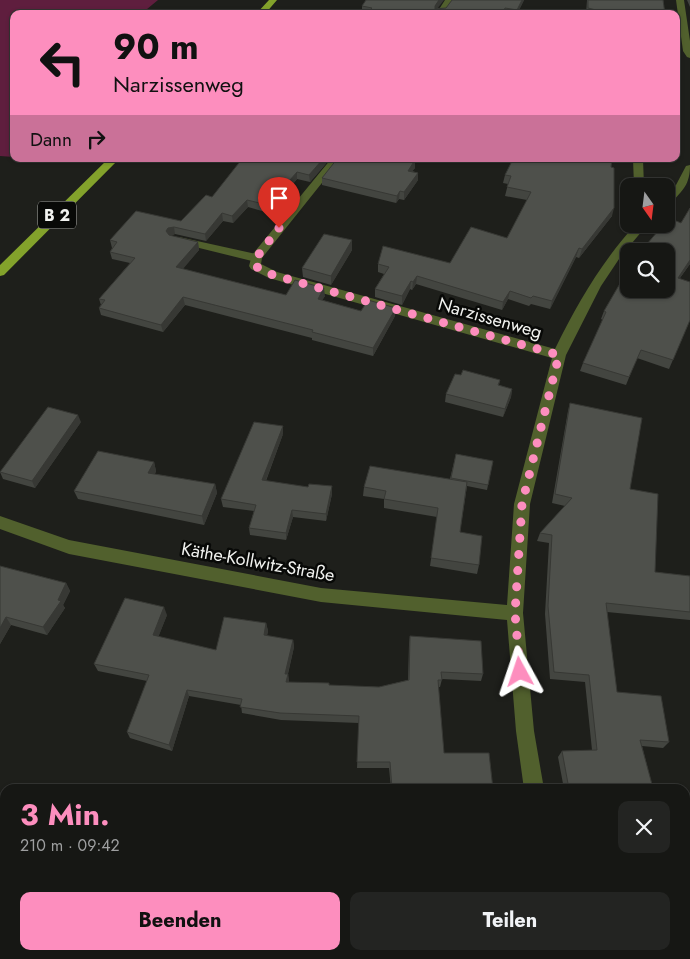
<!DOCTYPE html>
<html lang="de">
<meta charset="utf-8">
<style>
:root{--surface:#161714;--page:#232422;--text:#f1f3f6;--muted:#9e9fa0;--line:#353634;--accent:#fd8ebe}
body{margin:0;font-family:Jost,sans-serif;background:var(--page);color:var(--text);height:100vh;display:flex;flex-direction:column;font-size:19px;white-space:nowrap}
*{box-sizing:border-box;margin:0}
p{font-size:16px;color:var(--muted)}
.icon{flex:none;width:28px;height:28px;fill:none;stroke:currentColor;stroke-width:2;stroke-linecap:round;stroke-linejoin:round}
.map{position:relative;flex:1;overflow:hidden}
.details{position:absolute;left:0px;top:784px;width:690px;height:176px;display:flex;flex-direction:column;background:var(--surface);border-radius:15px 15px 0 0;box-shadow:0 1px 4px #0004,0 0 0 1px var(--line)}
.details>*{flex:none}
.top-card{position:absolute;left:10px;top:10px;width:670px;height:152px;border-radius:10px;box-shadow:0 1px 4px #0004,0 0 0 1px var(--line);background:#fd8ebe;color:#111;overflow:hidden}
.needle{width:32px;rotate:166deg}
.tools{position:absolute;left:620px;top:178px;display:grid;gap:10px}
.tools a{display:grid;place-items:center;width:55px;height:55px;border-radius:10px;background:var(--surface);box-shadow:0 1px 4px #0004,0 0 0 1px var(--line);font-size:25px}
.pin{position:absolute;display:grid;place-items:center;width:42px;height:42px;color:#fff;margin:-51px -21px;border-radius:50% 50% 50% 0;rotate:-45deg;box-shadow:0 0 5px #0007}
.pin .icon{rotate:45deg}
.me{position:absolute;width:55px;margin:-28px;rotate:355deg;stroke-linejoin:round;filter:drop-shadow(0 0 4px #0008)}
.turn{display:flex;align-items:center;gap:18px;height:105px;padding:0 20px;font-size:22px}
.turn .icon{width:65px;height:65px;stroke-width:2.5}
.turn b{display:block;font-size:35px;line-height:42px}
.then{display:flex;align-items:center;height:48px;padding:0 20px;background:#0003;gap:10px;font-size:19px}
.round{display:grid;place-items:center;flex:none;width:52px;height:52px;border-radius:10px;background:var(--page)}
.head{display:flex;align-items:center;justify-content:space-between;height:85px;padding:0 20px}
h1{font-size:30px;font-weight:700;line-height:38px;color:var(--accent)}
.primary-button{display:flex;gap:10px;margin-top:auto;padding:10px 20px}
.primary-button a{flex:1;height:58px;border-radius:10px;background:var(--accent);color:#111;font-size:20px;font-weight:700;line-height:58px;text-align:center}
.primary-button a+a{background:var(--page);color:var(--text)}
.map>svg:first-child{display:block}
.green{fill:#5f1e3e}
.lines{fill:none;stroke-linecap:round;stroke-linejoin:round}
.lane{fill:#51602d;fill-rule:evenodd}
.street{fill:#51602d;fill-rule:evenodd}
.primary{fill:#83a22b;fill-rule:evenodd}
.wall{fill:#434540}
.shaded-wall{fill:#373834}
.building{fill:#4e504b;stroke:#373834}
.route{stroke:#fd8ebe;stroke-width:9;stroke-dasharray:0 16.2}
.labels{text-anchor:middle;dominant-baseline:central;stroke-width:5;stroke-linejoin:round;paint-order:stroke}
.shield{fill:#080907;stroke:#abaca9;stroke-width:1}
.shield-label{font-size:16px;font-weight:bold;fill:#f1f2ef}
.street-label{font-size:18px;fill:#f1f2ef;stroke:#080907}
</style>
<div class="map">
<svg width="690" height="959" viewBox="0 0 690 959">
<rect width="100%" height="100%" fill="#1e1f1b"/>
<path class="green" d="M 0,0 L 158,0 L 141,14 L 14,14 L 14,157 L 0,156 Z"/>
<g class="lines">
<path class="lane" d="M 179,237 L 260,255 L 262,258 L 256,262 L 175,242 L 173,240 L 175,238 Z"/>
<path class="street" d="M 445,0 L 453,0 L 444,14 L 436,14 Z
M 676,0 L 684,0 L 690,41 L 690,58 L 687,57 L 683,51 Z
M 331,159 L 341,159 L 262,258 L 261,264 L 277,272 L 555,349 C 577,304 602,261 636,224 L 648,224 L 621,256 L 601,286 L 566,355 L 530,504 L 523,613 L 534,731 L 544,789 L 524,789 L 516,731 L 507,620 L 321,602 L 69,554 L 0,529 L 0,516 L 69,540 L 321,588 L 507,605 L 514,504 L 552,358 L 269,278 L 251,269 L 249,266 L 252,255 Z
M 633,159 L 643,159 L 644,186 L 634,186 Z
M 690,165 C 690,185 683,190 670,204 L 666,205 L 666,195 L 676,185 L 686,166 Z
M 550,955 L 572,955 L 573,959 L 551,959 Z"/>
<path class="primary" d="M 269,0 L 277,0 L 265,14 L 256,14 Z
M 108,159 L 119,159 L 4,275 L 0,276 L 0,265 Z"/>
</g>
<path class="wall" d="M 524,0 L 517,14 L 366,14 L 362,13 L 362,6 L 446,8 Z
M 587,0 L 663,0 L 665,14 L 586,14 Z
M 687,0 L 690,0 L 690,7 Z
M 330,159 L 310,182 L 297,179 L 269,213 L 248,207 L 233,223 L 223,221 L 206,241 L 175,234 L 170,236 L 198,242 L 199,250 L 182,269 L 286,295 L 325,296 L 322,300 L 361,311 L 395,316 L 373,356 L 312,340 L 312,338 L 185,305 L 163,332 L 101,315 L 99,308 L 101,305 L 99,299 L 130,263 L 112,259 L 110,252 L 112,248 L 110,240 L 181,221 L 212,197 Z
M 415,160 L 415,168 L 412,171 L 418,173 L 418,180 L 404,200 L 399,199 L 396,203 L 322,185 L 322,178 Z
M 611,167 L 612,216 L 579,258 L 576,257 L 550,309 L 531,304 L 529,306 L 508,299 L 502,310 L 416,284 L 412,290 L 410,289 L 402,305 L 375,297 L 375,289 L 384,274 L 378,272 L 378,264 L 450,263 L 507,238 L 527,200 L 505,196 L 508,184 L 503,183 L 505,175 Z
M 690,208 L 690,264 L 680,278 L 690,320 L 669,369 L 637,358 L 626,385 L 580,371 L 583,363 L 603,320 L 601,319 L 604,311 L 681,223 Z
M 352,240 L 352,250 L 331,285 L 303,277 L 302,268 Z
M 461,375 L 500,380 L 499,385 L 512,389 L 511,397 L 503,417 L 445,402 L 446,394 Z
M 570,403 L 630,489 L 655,572 L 690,576 L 690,620 L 607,612 L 617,692 L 669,742 L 663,748 L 642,746 L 653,789 L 564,789 L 558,757 L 562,751 L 592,750 L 585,682 L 550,679 L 545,614 L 549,543 L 537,541 L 540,533 L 565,506 L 552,503 L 568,411 Z
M 81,422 L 35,488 L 3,479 L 0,472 Z
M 283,434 L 266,481 L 332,494 L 326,521 L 293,517 L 286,540 L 250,535 L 249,528 L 254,511 L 223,507 L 221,499 Z
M 456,454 L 493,461 L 487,490 L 467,486 L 460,532 L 479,565 L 477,574 L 430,566 L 437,517 L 384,508 L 384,499 L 363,496 L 364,487 L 450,479 Z
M 154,462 L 156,471 L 155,474 L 215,484 L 217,493 L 204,525 L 78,499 L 74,491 Z
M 0,566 L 66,583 L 70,591 L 63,605 L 65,608 L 47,635 L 11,625 L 0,644 Z
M 167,615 L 158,637 L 216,650 L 266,623 L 268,631 L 267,636 L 293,640 L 294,647 L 288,674 L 289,682 L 329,685 L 379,687 L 408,680 L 409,644 L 410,636 L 483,674 L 481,681 L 442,679 L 440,687 L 438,687 L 444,753 L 493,789 L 391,789 L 389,768 L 357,768 L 359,723 L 281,720 L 242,713 L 241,705 L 189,696 L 172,751 L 130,738 L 127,732 L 147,681 L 98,671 L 94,664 Z
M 659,955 L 685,955 L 690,959 L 660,959 Z"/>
<path class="shaded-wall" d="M 439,0 L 444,0 L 434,13 L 435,6 Z
M 522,0 L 524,0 L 517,14 L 516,14 L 517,10 Z
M 323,159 L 330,159 L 310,182 L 309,175 Z
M 415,160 L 415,168 L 407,178 L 408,171 Z
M 297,172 L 297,179 L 269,213 L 268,205 Z
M 418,173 L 418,180 L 404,200 L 404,192 Z
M 400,191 L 399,199 L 396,203 L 397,196 Z
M 247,200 L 248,207 L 233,223 L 232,216 Z
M 614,208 L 612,216 L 579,258 L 582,249 Z
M 222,213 L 223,221 L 206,241 L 205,234 Z
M 174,227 L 175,234 L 170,236 L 166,231 L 168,228 Z
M 352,240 L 352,250 L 331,285 L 331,276 Z
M 198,242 L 199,250 L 178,275 L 176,267 Z
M 579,248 L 576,257 L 550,309 L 552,301 Z
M 690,260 L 690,264 L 674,286 L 678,278 Z
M 417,276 L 416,284 L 412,290 L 413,282 Z
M 411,281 L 410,289 L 402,305 L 402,296 Z
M 324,288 L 325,296 L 318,307 L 318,299 Z
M 510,291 L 508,299 L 502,310 L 503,302 Z
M 183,297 L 185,305 L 163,332 L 161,325 Z
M 396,308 L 395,316 L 373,356 L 373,348 Z
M 512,389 L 511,397 L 503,417 L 505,409 Z
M 78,415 L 81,422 L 35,488 L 32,481 Z
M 283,426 L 283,434 L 263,488 L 262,480 Z
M 154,462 L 156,471 L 151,482 L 148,473 Z
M 215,484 L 217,493 L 204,525 L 202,516 Z
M 332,486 L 332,494 L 326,521 L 326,514 Z
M 292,510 L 293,517 L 286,540 L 286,533 Z
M 66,583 L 70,591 L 63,605 L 65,608 L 47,635 L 43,627 Z
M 164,607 L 167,615 L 156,643 L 153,635 Z
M 6,617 L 11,625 L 0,644 L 0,628 Z
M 266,623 L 268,631 L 265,642 L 264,635 Z
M 293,640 L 294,647 L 286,681 L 285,674 Z
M 288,674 L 289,681 L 287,689 L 286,682 Z
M 187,690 L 189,696 L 172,751 L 169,745 Z
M 165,955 L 169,955 L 169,959 L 165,959 Z"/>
<path class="building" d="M 366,0 L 439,0 L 435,6 L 435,9 L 446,8 L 452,0 L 522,0 L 517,10 L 505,8 L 502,14 L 366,14 L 372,8 L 362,6 Z
M 588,0 L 663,0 L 665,14 L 603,14 L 604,12 L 588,8 Z
M 242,159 L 323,159 L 309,175 L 297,172 L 268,205 L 247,200 L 232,216 L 222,213 L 205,234 L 174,227 L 168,228 L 166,231 L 169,235 L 198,242 L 176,267 L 286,295 L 295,280 L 324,288 L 318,299 L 361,311 L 368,300 L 396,308 L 373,348 L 312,332 L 313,330 L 183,297 L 161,325 L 99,308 L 105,300 L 99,299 L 135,258 L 110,252 L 117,242 L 110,240 L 136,211 L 181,221 L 206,195 L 212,197 Z
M 337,159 L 409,159 L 415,160 L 408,171 L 418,173 L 404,192 L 400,191 L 397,196 L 322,178 Z
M 513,159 L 612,159 L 611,167 L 614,168 L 614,208 L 582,249 L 579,248 L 552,301 L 533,296 L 531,298 L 510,291 L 503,302 L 417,276 L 413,282 L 411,281 L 402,296 L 375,289 L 389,267 L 378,264 L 383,246 L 450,263 L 471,227 L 507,238 L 531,192 L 507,187 L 511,176 L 505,175 Z
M 690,208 L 690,260 L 678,278 L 690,282 L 690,320 L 673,360 L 641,350 L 629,377 L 583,363 L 606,312 L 604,311 L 629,268 L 629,289 L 666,289 L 666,251 L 641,251 L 664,224 L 666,224 L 666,221 L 669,218 L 681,223 Z
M 324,234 L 352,240 L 331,276 L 302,268 Z
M 463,370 L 500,380 L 498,385 L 512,389 L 505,409 L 446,394 L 455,374 L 461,375 Z
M 570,403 L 642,418 L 630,489 L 658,494 L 655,572 L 690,576 L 690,612 L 606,603 L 617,692 L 661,696 L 669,742 L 640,740 L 653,788 L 569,789 L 562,751 L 597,750 L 589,675 L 554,672 L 548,606 L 552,535 L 540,533 L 572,498 L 555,494 Z
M 48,407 L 78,415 L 32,481 L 0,472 Z
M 254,422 L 283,426 L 262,480 L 308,487 L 309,484 L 332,486 L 326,514 L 292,510 L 286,533 L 249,528 L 256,505 L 221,499 Z
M 98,451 L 154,462 L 148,473 L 215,484 L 202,516 L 74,491 Z
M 456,454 L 493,461 L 488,485 L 451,478 Z
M 370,466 L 467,482 L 460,532 L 482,536 L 479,565 L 431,558 L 438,508 L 384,499 L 386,491 L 364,487 Z
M 0,566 L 66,583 L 58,600 L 61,601 L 43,627 L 6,617 L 0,628 Z
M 125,598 L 164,607 L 153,635 L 216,650 L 224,617 L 266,623 L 264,635 L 293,640 L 285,674 L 288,674 L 286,682 L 329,683 L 329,685 L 379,687 L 409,680 L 410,636 L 481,641 L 483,674 L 441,672 L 442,680 L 438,680 L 444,753 L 489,753 L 493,789 L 392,789 L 390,762 L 357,762 L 359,716 L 280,713 L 240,707 L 242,699 L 187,690 L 169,745 L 127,732 L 149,675 L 94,664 Z
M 685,942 L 687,951 L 690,951 L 690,959 L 666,959 L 666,955 L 685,955 Z
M 140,955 L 165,955 L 165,959 L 139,959 Z
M 334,955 L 380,955 L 380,959 L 334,959 Z
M 4,957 L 26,959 L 4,959 Z"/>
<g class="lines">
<path class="route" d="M 279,228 L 256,258 L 255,266 L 273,275 L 559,355 L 522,504 L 515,613 L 520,672"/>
</g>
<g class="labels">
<rect class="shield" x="38" y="201.5" width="38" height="27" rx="4"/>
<g class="shield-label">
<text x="57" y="215">B 2</text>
</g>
<g class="street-label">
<text transform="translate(490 318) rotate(16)">Narzissenweg</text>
<text transform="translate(258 562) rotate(10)">Käthe-Kollwitz-Straße</text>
</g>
</g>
</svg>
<div class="tools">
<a><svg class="needle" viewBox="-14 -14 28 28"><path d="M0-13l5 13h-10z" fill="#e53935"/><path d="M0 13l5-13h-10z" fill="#9e9fa0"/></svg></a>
<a><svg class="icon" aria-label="search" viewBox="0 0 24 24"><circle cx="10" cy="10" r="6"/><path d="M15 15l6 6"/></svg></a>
</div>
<div class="pin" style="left:279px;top:228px;background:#d93025"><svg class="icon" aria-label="arrive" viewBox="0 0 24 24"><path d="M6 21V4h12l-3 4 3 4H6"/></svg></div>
<svg class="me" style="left:520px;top:672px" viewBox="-20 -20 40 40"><path d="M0-17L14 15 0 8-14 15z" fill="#fd8ebe" stroke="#fff" stroke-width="4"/></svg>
<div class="top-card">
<div class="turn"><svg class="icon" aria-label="left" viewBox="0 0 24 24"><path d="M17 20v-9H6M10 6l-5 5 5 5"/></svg><div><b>90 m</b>Narzissenweg</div></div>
<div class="then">Dann<svg class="icon" aria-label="right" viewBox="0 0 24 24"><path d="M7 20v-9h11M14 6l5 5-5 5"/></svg></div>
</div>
<section class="details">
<div class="head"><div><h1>3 Min.</h1><p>210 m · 09:42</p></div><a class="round"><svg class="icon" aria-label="close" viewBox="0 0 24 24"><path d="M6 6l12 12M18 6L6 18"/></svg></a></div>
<div class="primary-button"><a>Beenden</a><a>Teilen</a></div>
</section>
</div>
